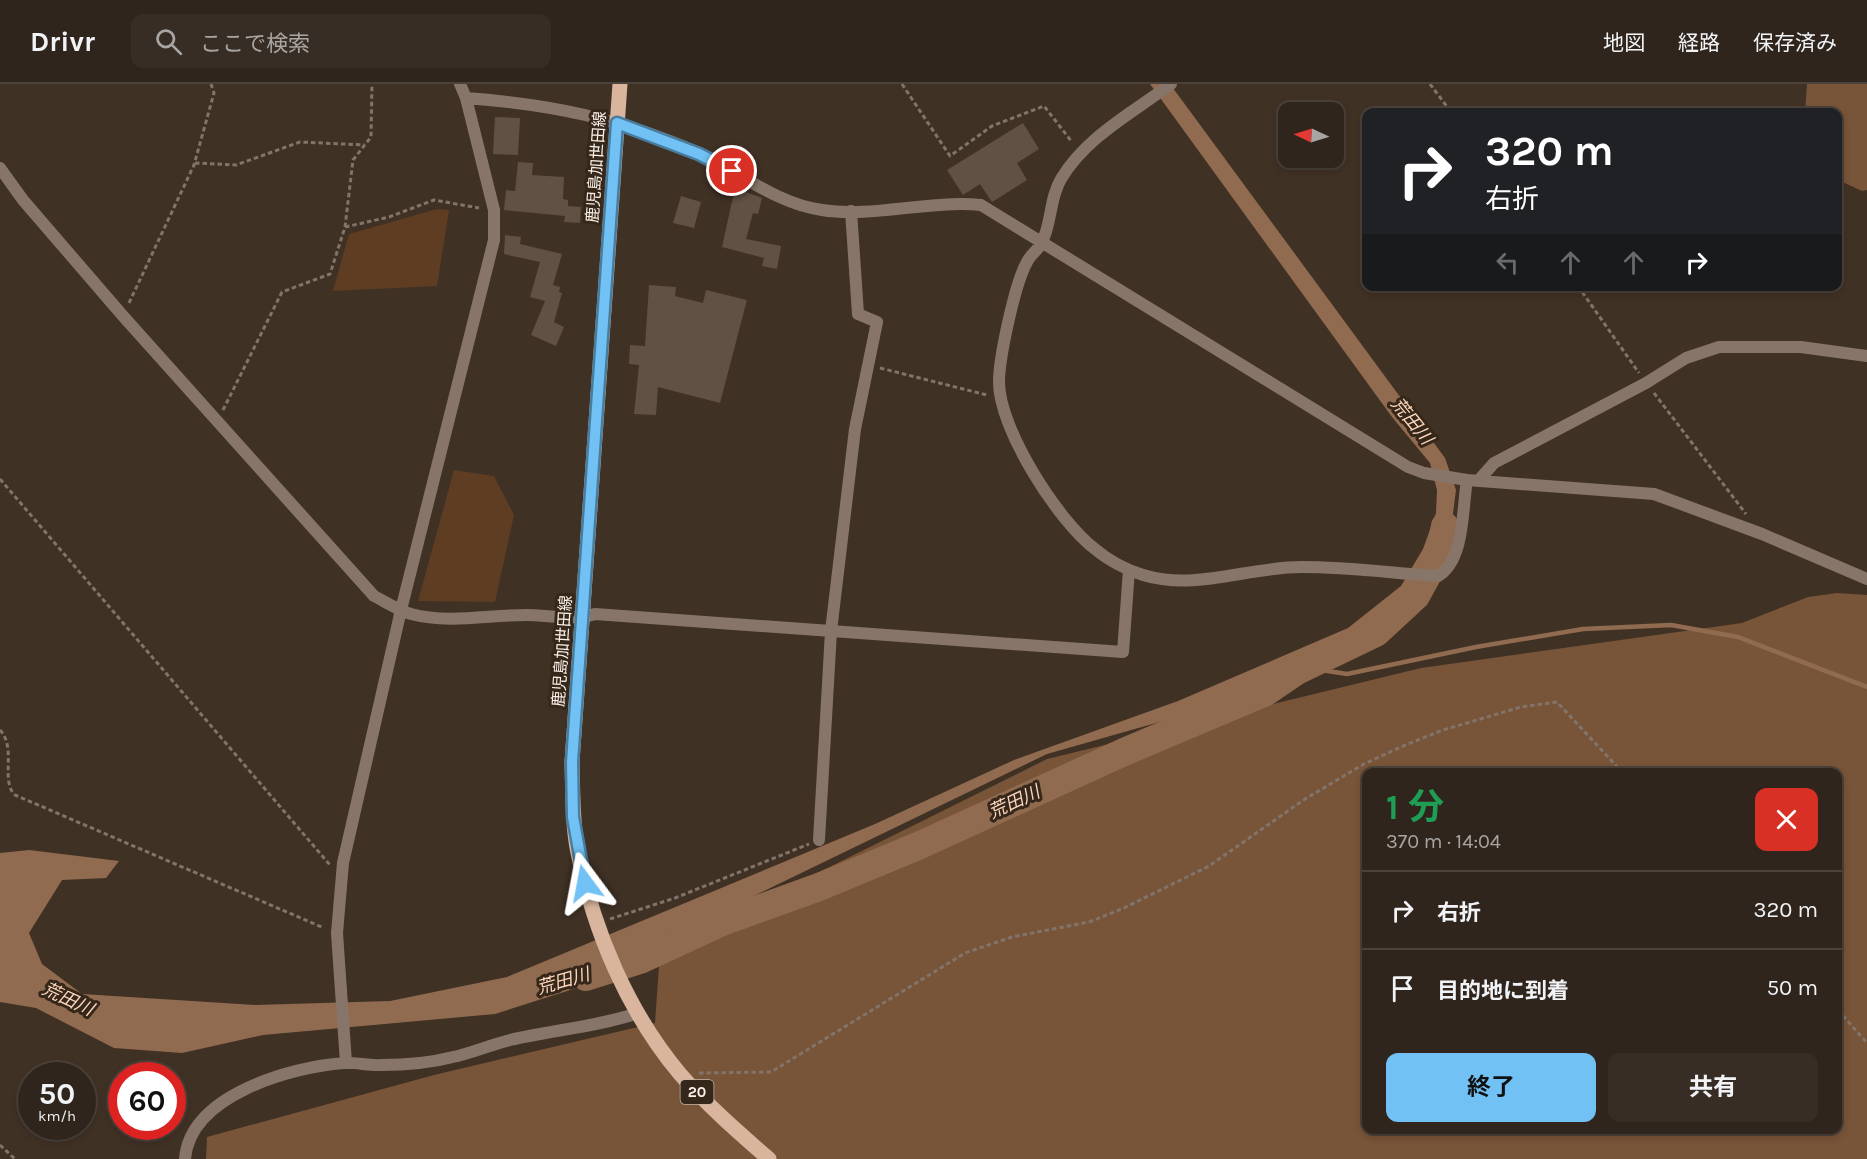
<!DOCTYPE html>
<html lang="ja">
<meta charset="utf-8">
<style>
:root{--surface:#30251c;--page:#382d25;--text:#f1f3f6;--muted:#a8a5a3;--line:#4b423b;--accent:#71c1f4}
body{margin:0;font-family:Karla,"Noto Sans JP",sans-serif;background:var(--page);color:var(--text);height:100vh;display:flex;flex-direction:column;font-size:22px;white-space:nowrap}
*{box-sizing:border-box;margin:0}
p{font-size:20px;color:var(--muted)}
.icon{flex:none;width:33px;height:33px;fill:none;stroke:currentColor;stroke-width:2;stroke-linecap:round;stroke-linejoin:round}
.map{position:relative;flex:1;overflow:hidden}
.details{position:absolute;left:1362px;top:684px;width:480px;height:366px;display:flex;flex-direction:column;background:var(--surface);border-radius:12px;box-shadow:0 3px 9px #0003,0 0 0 2px var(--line)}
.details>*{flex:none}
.hud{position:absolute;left:1362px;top:24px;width:480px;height:183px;border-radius:12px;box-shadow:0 3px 9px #0003,0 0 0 2px var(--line);background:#202124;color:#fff;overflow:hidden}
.needle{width:39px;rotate:274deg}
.controls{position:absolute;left:1278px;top:18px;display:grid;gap:12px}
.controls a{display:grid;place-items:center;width:66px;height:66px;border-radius:12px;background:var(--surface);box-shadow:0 3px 9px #0003,0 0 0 2px var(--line);font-size:30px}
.speed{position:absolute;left:18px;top:978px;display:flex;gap:12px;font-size:30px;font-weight:700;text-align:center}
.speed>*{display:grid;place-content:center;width:78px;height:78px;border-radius:50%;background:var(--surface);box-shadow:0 3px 9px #0003,0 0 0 2px var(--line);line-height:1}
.speed small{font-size:15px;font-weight:400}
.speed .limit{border:9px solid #d22;background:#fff;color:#111}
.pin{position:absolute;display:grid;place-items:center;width:51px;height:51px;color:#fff;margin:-26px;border:3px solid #fff;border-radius:50%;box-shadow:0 2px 6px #0007}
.me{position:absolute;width:66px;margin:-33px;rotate:347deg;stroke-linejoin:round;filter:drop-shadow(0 0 4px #0008)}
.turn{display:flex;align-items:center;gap:21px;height:126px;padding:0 24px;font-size:27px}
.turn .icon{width:78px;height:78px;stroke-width:2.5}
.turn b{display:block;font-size:42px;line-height:51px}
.lanes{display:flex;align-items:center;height:57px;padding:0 24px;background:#0003;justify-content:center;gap:30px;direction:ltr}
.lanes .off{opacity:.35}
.round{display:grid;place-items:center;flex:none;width:63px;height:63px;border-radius:12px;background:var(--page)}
.head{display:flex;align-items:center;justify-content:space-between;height:102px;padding:0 24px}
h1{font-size:36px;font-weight:700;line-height:45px;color:#1e9e55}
.button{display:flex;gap:12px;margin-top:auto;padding:12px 24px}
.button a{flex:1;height:69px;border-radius:12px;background:var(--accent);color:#111;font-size:24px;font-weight:700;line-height:69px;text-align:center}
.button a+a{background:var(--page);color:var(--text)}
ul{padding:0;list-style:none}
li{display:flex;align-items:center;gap:18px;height:78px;padding:0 24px;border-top:2px solid var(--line)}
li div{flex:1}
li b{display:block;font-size:22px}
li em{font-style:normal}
header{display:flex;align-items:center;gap:36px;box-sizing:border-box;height:84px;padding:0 30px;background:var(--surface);border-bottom:2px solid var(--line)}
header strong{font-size:28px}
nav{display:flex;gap:33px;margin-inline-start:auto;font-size:21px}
.search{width:420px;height:54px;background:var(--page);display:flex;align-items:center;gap:15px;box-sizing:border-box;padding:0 21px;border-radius:12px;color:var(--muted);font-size:22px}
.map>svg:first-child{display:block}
.green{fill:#5e3d22}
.forest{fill:#785438;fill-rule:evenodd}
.water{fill:#916b4f}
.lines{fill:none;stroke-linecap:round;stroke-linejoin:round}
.stream{stroke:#916b4f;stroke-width:4.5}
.river{stroke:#916b4f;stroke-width:28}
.building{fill:#615044}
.path{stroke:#82746a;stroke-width:3;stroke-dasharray:4.5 3;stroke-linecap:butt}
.street{stroke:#877569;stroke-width:12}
.primary{stroke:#d8b59c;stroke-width:15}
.route-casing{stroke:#497d9f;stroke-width:15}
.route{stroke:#71c1f4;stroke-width:10}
.labels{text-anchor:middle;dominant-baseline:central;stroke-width:6;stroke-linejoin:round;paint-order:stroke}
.shield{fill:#36271b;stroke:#c0b4ab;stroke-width:1.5}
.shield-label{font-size:15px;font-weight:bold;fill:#fbf1e9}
.street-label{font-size:16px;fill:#fbf1e9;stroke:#36271b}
.water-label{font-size:18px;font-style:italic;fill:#fdd7bb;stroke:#36271b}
</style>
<header>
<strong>Drivr</strong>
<div class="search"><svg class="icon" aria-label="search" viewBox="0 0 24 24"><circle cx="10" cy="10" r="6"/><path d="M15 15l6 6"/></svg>ここで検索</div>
<nav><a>地図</a><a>経路</a><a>保存済み</a></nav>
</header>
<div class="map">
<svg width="1867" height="1075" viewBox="0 0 1867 1075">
<rect width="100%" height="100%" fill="#403125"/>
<path class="green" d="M 437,125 L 449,126 L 437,202 L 333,207 L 349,150 Z
M 454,386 L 494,392 L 514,431 L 495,518 L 418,517 Z"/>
<path class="forest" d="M 1807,0 L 1867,0 L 1867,106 L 1862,107 L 1838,96 L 1838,28 L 1805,28 Z
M 1837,509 L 1867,511 L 1867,1075 L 206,1075 L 207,1053 L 434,991 L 655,939 L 660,867 L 1047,675 L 1421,584 L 1742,539 L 1808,513 ZM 1366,688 L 1838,688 L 1838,1046 L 1366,1046 Z"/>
<path class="water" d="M 1150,0 L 1170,0 L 1445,374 L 1456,406 L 1452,437 L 1443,467 L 1412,510 L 1349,556 L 1184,631 L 1047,670 L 673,851 L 586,901 L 495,930 L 263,951 L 182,969 L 114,964 L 36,924 L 0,918 L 0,769 L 29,766 L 119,777 L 106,794 L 62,796 L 29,849 L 42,880 L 82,910 L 255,921 L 390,917 L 507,893 L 875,740 L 1014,676 L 1178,617 L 1348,544 L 1401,502 L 1423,465 L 1436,429 L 1437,406 L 1430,379 L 1392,333 Z"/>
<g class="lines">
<path class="stream" d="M 1308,584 L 1347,590 L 1476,563 L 1583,545 L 1671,541 L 1738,553 L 1867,603"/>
<path class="river" d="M 586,893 L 640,876 L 722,838 L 819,803 L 918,762 L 1124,668 L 1266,608 L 1297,587 L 1376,549 L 1416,512 L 1440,468 L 1445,442"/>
</g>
<path class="building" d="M 495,33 L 520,34 L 518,71 L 493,70 Z
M 1023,39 L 1039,65 L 1017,79 L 1027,96 L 992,118 L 980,100 L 963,111 L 947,86 Z
M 518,78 L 533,79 L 532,91 L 564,93 L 563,115 L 568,116 L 568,122 L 581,123 L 580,139 L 564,138 L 565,132 L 504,126 L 506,106 L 515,107 Z
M 735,104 L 762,114 L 758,130 L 753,129 L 746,155 L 781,162 L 777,185 L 762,182 L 764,174 L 722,163 Z
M 681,112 L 701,118 L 694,144 L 673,139 Z
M 505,151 L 521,153 L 520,160 L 562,170 L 553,201 L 560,203 L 559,208 L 562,209 L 554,238 L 564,243 L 556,262 L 531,251 L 545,217 L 530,213 L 540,178 L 504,170 Z
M 649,201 L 676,203 L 675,212 L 703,219 L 706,206 L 747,216 L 720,319 L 658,303 L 656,331 L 634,330 L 639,281 L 629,280 L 630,261 L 645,262 Z"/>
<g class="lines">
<path class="path" d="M 902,0 L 950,72 L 992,42 L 1044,22 L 1072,58
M 1430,0 L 1451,28
M 195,79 L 236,81 L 300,58 L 365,61
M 345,143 L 389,133 L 434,116 L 479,124
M 1578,202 L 1639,289
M 129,219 L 194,81 L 214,9 L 211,0
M 880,284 L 987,311
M 1654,309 L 1746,430
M 223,326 L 282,208 L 330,190 L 345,143 L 353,76 L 371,53 L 372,0
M 0,395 L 330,781
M 0,646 C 17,664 0,697 15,711 L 324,844
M 610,835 L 675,814 L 809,760
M 1838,926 L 1867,959
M 699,989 L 771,988 L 965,869 L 1012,853 L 1089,838 L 1124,824 L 1209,782 L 1305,715 L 1364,680 L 1403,662 L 1443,646 L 1521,623 L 1557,618 L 1622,688
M 0,1061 L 15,1075"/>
<path class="street" d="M 1171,0 C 1132,29 1086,53 1061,95 C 1049,115 1052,141 1041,160 C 1037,167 1030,171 1027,178 C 1015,199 999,274 999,298 C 999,345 1058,437 1095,465 C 1108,476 1127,486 1143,491 C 1196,507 1248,483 1301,483 C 1347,483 1393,489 1438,492 C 1465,476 1462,425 1467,396
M 466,14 C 549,20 623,35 699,69 C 739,88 777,120 822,126 C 872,134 928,116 981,121 L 1408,383 L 1424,389 L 1467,396 L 1654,410 L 1762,450 L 1867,495
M 0,84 L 23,116 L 123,232 L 374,512 C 386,518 398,526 411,530 C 449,540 488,531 526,531 C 549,531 573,537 595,530 L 1123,568 L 1129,486
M 1479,396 L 1494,379 L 1646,299 L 1686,274 L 1719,263 L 1801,263 L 1867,272
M 819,756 L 831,547 L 855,345 L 877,238 L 858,230 L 851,127
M 346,979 L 337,849 L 343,779 L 401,526 L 494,156 L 494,126 L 466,14 L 460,0
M 185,1075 C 190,1011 291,983 344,979 C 356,978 369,982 381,981 C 404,981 430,979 453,973 C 472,969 490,961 510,956 C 553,946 596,943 638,929"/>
<path class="primary" d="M 620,0 L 572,678 C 573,708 572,739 578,769 C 594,848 628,928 680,990 C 707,1021 738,1048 769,1075"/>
</g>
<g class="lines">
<defs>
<path id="route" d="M 585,799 L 573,733 L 572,678 L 617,39 L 699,70 L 732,87"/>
</defs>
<use href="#route" class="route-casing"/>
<use href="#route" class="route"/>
</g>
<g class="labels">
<rect class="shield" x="680.5" y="996" width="33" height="24" rx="4.5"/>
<g class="shield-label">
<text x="697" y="1008">20</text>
</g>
<g class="street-label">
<text transform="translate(596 83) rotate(-86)">鹿児島加世田線</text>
<text transform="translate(562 567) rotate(-86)">鹿児島加世田線</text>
</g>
<g class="water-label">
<text transform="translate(1412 337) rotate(51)">荒田川</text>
<text transform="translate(1014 718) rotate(-25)">荒田川</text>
<text transform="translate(563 897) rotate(-16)">荒田川</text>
<text transform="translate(68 915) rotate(25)">荒田川</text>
</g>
</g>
</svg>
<div class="controls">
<a><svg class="needle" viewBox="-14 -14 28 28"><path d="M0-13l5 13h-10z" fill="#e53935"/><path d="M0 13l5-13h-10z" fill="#a8a5a3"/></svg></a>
</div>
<div class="speed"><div>50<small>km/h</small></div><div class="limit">60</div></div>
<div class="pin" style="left:732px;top:87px;background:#d93025"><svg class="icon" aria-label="arrive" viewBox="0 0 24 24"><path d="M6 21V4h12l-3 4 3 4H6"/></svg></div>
<svg class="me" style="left:585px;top:799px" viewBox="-20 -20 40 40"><path d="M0-17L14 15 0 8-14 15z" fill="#71c1f4" stroke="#fff" stroke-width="4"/></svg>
<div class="hud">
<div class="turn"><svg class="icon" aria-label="right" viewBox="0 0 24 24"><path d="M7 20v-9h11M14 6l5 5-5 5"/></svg><div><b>320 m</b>右折</div></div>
<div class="lanes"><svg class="icon off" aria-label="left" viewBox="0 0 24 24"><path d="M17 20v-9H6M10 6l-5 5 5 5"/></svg><svg class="icon off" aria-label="ahead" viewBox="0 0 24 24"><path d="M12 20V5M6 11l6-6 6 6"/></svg><svg class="icon off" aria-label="ahead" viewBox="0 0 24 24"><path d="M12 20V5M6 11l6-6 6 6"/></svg><svg class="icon" aria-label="right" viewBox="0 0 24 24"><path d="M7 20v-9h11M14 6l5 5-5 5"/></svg></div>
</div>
<section class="details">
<div class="head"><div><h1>1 分</h1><p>370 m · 14:04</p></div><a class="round" style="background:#d93025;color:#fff"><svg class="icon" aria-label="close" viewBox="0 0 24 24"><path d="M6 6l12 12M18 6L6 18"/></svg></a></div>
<ul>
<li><svg class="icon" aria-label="right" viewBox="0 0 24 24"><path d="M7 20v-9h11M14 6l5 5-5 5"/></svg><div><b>右折</b></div><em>320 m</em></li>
<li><svg class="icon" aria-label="arrive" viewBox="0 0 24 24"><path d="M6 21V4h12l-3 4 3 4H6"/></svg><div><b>目的地に到着</b></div><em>50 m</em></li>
</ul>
<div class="button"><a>終了</a><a>共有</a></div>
</section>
</div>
